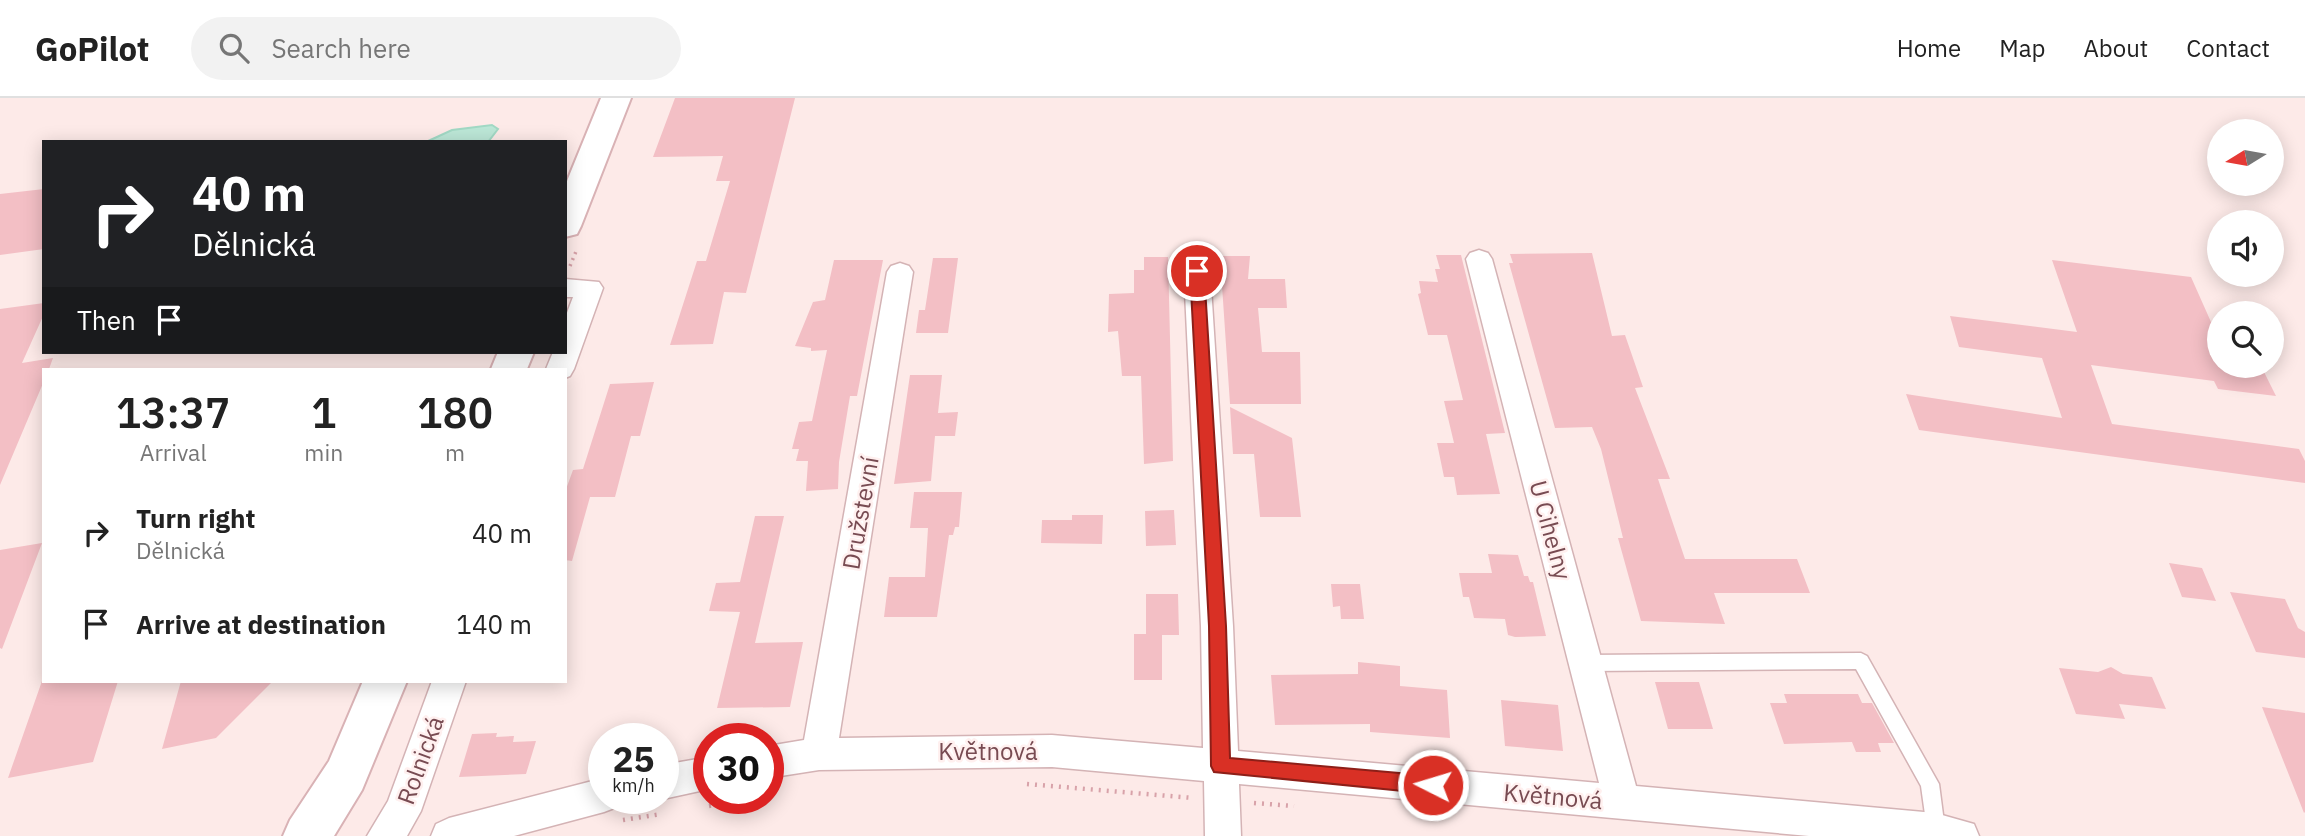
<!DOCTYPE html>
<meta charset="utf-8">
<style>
:root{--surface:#fff;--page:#f2f2f2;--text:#222;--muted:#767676;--line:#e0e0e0}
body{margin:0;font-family:"IBM Plex Sans",sans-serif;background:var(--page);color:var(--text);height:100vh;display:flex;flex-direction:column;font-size:26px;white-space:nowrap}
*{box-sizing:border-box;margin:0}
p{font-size:23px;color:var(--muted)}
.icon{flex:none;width:38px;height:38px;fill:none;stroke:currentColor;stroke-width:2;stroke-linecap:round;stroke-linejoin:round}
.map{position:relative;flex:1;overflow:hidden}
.sheet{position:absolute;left:42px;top:270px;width:525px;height:315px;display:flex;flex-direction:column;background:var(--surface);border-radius:0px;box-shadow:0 4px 18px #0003}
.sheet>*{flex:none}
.top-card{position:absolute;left:42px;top:42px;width:525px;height:214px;border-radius:0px;box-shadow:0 4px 18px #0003;background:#202124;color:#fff;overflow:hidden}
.needle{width:46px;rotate:259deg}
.tools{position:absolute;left:2207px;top:21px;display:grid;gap:14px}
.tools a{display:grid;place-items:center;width:77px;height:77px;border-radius:50%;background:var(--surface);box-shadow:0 4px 18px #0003;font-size:35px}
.speed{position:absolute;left:588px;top:625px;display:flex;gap:14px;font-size:35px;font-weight:700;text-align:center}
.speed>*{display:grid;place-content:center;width:91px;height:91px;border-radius:50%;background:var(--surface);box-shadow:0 4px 18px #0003;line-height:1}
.speed small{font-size:18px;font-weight:400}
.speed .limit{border:10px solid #d22;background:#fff;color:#111}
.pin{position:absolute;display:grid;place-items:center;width:60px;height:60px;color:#fff;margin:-30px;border:4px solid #fff;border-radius:50%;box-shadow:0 2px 7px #0007}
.me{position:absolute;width:77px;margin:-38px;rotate:275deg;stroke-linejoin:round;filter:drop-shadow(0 0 5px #0008)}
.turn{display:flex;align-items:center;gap:24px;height:147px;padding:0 35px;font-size:32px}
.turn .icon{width:91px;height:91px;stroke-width:2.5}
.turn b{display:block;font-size:49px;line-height:60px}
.then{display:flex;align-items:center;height:66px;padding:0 35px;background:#0003;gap:14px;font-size:26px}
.eta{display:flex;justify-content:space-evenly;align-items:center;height:119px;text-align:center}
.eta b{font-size:42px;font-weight:600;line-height:49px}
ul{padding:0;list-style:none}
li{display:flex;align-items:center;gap:21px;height:91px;padding:0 35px}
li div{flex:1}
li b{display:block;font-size:26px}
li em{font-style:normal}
header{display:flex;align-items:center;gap:42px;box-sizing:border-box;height:98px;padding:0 35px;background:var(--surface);border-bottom:2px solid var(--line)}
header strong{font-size:33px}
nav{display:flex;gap:38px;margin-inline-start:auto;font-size:24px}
.search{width:490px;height:63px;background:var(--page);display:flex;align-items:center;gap:18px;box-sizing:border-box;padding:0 24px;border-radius:38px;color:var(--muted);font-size:26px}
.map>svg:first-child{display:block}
.water{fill:#bce7d7;stroke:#a2d9c5;stroke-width:2}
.building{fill:#f3bfc5}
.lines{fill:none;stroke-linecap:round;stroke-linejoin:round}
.lane-casing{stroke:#d4b3b5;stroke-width:3}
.street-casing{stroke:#d4b3b5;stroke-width:3}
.secondary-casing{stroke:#d9b2b5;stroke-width:4}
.path-far1{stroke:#d8a2a9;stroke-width:3.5;stroke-dasharray:2 4.5;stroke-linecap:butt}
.path{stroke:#d8a2a9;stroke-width:4.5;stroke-dasharray:2 6;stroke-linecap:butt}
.lane{fill:#fff;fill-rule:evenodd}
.street{fill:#fff;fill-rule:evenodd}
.secondary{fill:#fff;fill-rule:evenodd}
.route{fill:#d93025;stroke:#8d1f18;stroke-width:2}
.labels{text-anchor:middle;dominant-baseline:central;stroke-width:5;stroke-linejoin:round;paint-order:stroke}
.street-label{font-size:24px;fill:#784b52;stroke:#fff0ef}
</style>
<header>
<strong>GoPilot</strong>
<div class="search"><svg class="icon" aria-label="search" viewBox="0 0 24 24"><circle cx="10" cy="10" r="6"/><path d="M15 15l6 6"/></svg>Search here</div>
<nav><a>Home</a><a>Map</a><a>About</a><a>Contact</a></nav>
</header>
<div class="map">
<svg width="2305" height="738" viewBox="0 0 2305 738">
<rect width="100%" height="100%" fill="#fdeae8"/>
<path class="water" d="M 492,27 L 498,31 L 488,44 L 426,44 L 452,32 Z"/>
<path class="building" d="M 675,0 L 795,0 L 746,195 L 724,194 L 713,246 L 670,247 L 697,163 L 706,163 L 730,83 L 716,83 L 723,58 L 653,59 Z
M 44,91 L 44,151 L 0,157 L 0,96 Z
M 1592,155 L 1612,238 L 1625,237 L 1643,289 L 1635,290 L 1670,381 L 1658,381 L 1685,461 L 1797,461 L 1810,495 L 1714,495 L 1725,526 L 1641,523 L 1618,440 L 1623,440 L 1601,351 L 1592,329 L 1555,330 L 1509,165 L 1513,165 L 1510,156 Z
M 1436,157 L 1461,157 L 1505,335 L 1486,336 L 1500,396 L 1457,397 L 1454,379 L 1444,379 L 1437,345 L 1454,345 L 1444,303 L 1463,302 L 1447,237 L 1428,237 L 1418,196 L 1421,195 L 1419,183 L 1438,184 L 1435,171 L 1440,171 Z
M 1220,158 L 1250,158 L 1248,181 L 1285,181 L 1287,210 L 1258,210 L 1262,254 L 1300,254 L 1301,306 L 1230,306 Z
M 1144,159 L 1168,159 L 1173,363 L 1144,366 L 1141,278 L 1122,278 L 1118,233 L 1108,234 L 1109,196 L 1134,195 L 1134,172 L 1144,172 Z
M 933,160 L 958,160 L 948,235 L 916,235 L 919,212 L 925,212 Z
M 834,162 L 883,162 L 857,298 L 850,298 L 839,364 L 838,391 L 806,393 L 808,363 L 796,363 L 799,351 L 792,351 L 799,324 L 812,323 L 827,252 L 811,253 L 811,250 L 795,248 L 813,204 L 825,202 Z
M 2052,162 L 2191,179 L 2219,242 L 2219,268 L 2261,268 L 2276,298 L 2218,291 L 2214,283 L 2091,267 L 2112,326 L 2299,351 L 2305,363 L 2305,385 L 1919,332 L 1906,296 L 2062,320 L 2042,260 L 1959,249 L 1950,218 L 2077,234 Z
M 44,205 L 44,216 L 22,265 L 53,260 L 49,271 L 44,271 L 44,283 L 0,387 L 0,211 Z
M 910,277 L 942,277 L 938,315 L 958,314 L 955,338 L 935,338 L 931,383 L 894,386 Z
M 654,284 L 640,338 L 631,338 L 615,399 L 590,399 L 572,463 L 565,462 L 565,394 L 573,372 L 583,371 L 610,286 Z
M 1230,309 L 1292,340 L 1301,419 L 1260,419 L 1254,356 L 1233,356 Z
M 914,394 L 962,394 L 959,429 L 955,429 L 953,437 L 949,437 L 937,519 L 884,519 L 889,479 L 925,479 L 928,430 L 910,430 Z
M 1174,412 L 1176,447 L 1146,448 L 1145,413 Z
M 1072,417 L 1103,417 L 1102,446 L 1041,445 L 1042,422 L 1072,422 Z
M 755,418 L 784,418 L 755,545 L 803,544 L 790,609 L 717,610 L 740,514 L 709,513 L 716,485 L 740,484 Z
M 42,445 L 2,551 L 0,550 L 0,452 Z
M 1488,456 L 1518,457 L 1524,478 L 1528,478 L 1530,484 L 1533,484 L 1546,538 L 1515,539 L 1508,537 L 1505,521 L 1474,520 L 1469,499 L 1463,499 L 1459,475 L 1492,475 Z
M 2169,465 L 2202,470 L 2216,503 L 2182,499 Z
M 1331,486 L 1360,486 L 1364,521 L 1341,521 L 1340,508 L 1333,509 Z
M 2230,494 L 2285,501 L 2298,530 L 2305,534 L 2305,560 L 2256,554 Z
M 1146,496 L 1178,496 L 1179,537 L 1162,537 L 1162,582 L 1134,582 L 1134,536 L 1146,536 Z
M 1358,564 L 1400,568 L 1400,588 L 1447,592 L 1450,640 L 1370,634 L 1370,626 L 1275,627 L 1271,577 L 1358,576 Z
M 2111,569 L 2123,576 L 2152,579 L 2166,611 L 2119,606 L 2125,621 L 2076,616 L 2059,570 L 2098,574 Z
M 42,583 L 118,583 L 93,664 L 8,680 Z
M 181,583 L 273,583 L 216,640 L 162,651 Z
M 1655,584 L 1699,584 L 1713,631 L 1668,631 Z
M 1784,596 L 1858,596 L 1862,605 L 1872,605 L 1894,645 L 1878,645 L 1881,654 L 1856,654 L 1852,644 L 1784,646 L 1770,605 L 1787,605 Z
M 1501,602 L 1558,607 L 1563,653 L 1505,648 Z
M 2262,609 L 2305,615 L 2305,714 L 2304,715 Z
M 497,635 L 496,639 L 514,638 L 513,644 L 536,643 L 526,676 L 459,679 L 472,636 Z"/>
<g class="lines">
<defs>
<path id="lane" d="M 1861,555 L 1867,558 L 1939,686 L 1945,732 L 1942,738 L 1928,738 L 1921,688 L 1856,571 L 1586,573 L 1580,570 L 1577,565 L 1580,560 L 1586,557 Z"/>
<path id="street" d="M 1479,152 L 1488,155 L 1492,161 L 1636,688 L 1935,715 L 1974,726 L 1979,738 L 1809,738 L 1239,686 L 1241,738 L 1205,738 L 1204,683 L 1052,669 L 819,672 L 768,680 L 768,648 L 804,642 L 887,174 L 891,168 L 900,165 L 909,168 L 913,174 L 839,640 L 1052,637 L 1203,650 L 1201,528 L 1184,173 L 1188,167 L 1197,164 L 1206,167 L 1210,173 L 1233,528 L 1238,653 L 1599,685 L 1466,161 L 1470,155 Z
M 565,181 L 599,184 L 603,190 L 574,271 L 570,278 L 565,280 L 565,271 L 546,271 L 553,254 L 565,254 L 565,220 L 573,199 L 565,199 Z
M 432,583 L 466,583 L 421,713 L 407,738 L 367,738 L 388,703 Z
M 709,659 L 709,691 L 663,701 L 661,700 L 663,667 Z
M 604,680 L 604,700 L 621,700 L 617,709 L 604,714 L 514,738 L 431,738 L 436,726 L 449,720 Z"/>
<path id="secondary" d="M 601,0 L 631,0 L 581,128 L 577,136 L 565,139 L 565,88 Z
M 498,254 L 534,254 L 527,271 L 491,271 Z
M 363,583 L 407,583 L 362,692 L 334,738 L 283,738 L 290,722 L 329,663 Z"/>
</defs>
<use href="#lane" class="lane-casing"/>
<use href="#street" class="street-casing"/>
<use href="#secondary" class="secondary-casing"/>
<path class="path-far1" d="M 570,168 L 577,151"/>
<path class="path" d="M 1027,686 L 1193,700
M 1254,705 L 1294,708
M 709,708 L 754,700
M 623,722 L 662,716"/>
<use href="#lane" class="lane"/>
<use href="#street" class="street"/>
<use href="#secondary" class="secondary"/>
</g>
<path class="route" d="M 1197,168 L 1204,173 L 1226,528 L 1230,660 L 1433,678 L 1440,681 L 1443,687 L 1440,694 L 1433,696 L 1214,674 L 1211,668 L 1209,528 L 1190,173 Z"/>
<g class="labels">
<g class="street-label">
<text transform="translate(860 415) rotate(-80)">Družstevní</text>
<text transform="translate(1551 432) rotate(75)">U Cihelny</text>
<text x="988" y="653">Květnová</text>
<text transform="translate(420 662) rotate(-70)">Rolnická</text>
<text transform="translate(1553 698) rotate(5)">Květnová</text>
</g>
</g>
</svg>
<div class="tools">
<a><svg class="needle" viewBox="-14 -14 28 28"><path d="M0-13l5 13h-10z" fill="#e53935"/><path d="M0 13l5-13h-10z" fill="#767676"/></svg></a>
<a><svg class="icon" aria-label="sound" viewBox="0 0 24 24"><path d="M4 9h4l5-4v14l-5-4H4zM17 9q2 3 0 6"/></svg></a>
<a><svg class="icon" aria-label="search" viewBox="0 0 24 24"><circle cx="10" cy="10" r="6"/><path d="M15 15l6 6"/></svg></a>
</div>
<div class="speed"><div>25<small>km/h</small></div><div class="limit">30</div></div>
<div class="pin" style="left:1197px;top:173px;background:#d93025"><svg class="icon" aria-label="arrive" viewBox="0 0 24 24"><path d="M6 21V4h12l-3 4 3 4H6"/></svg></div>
<svg class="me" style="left:1433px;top:687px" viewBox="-20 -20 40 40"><circle r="17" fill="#d93025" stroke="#fff" stroke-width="3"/><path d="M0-11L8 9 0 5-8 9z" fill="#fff"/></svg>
<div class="top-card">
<div class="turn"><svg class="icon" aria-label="right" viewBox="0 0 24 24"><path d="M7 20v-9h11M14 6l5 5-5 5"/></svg><div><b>40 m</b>Dělnická</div></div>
<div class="then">Then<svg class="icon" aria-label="arrive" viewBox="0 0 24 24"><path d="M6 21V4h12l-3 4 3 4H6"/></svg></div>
</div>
<section class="sheet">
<div class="eta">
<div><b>13:37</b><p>Arrival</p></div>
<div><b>1</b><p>min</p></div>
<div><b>180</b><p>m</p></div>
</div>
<ul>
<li><svg class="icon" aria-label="right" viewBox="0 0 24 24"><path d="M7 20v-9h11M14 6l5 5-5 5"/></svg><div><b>Turn right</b><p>Dělnická</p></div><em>40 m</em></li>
<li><svg class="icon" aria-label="arrive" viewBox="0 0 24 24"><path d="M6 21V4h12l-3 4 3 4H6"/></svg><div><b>Arrive at destination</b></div><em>140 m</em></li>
</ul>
</section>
</div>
